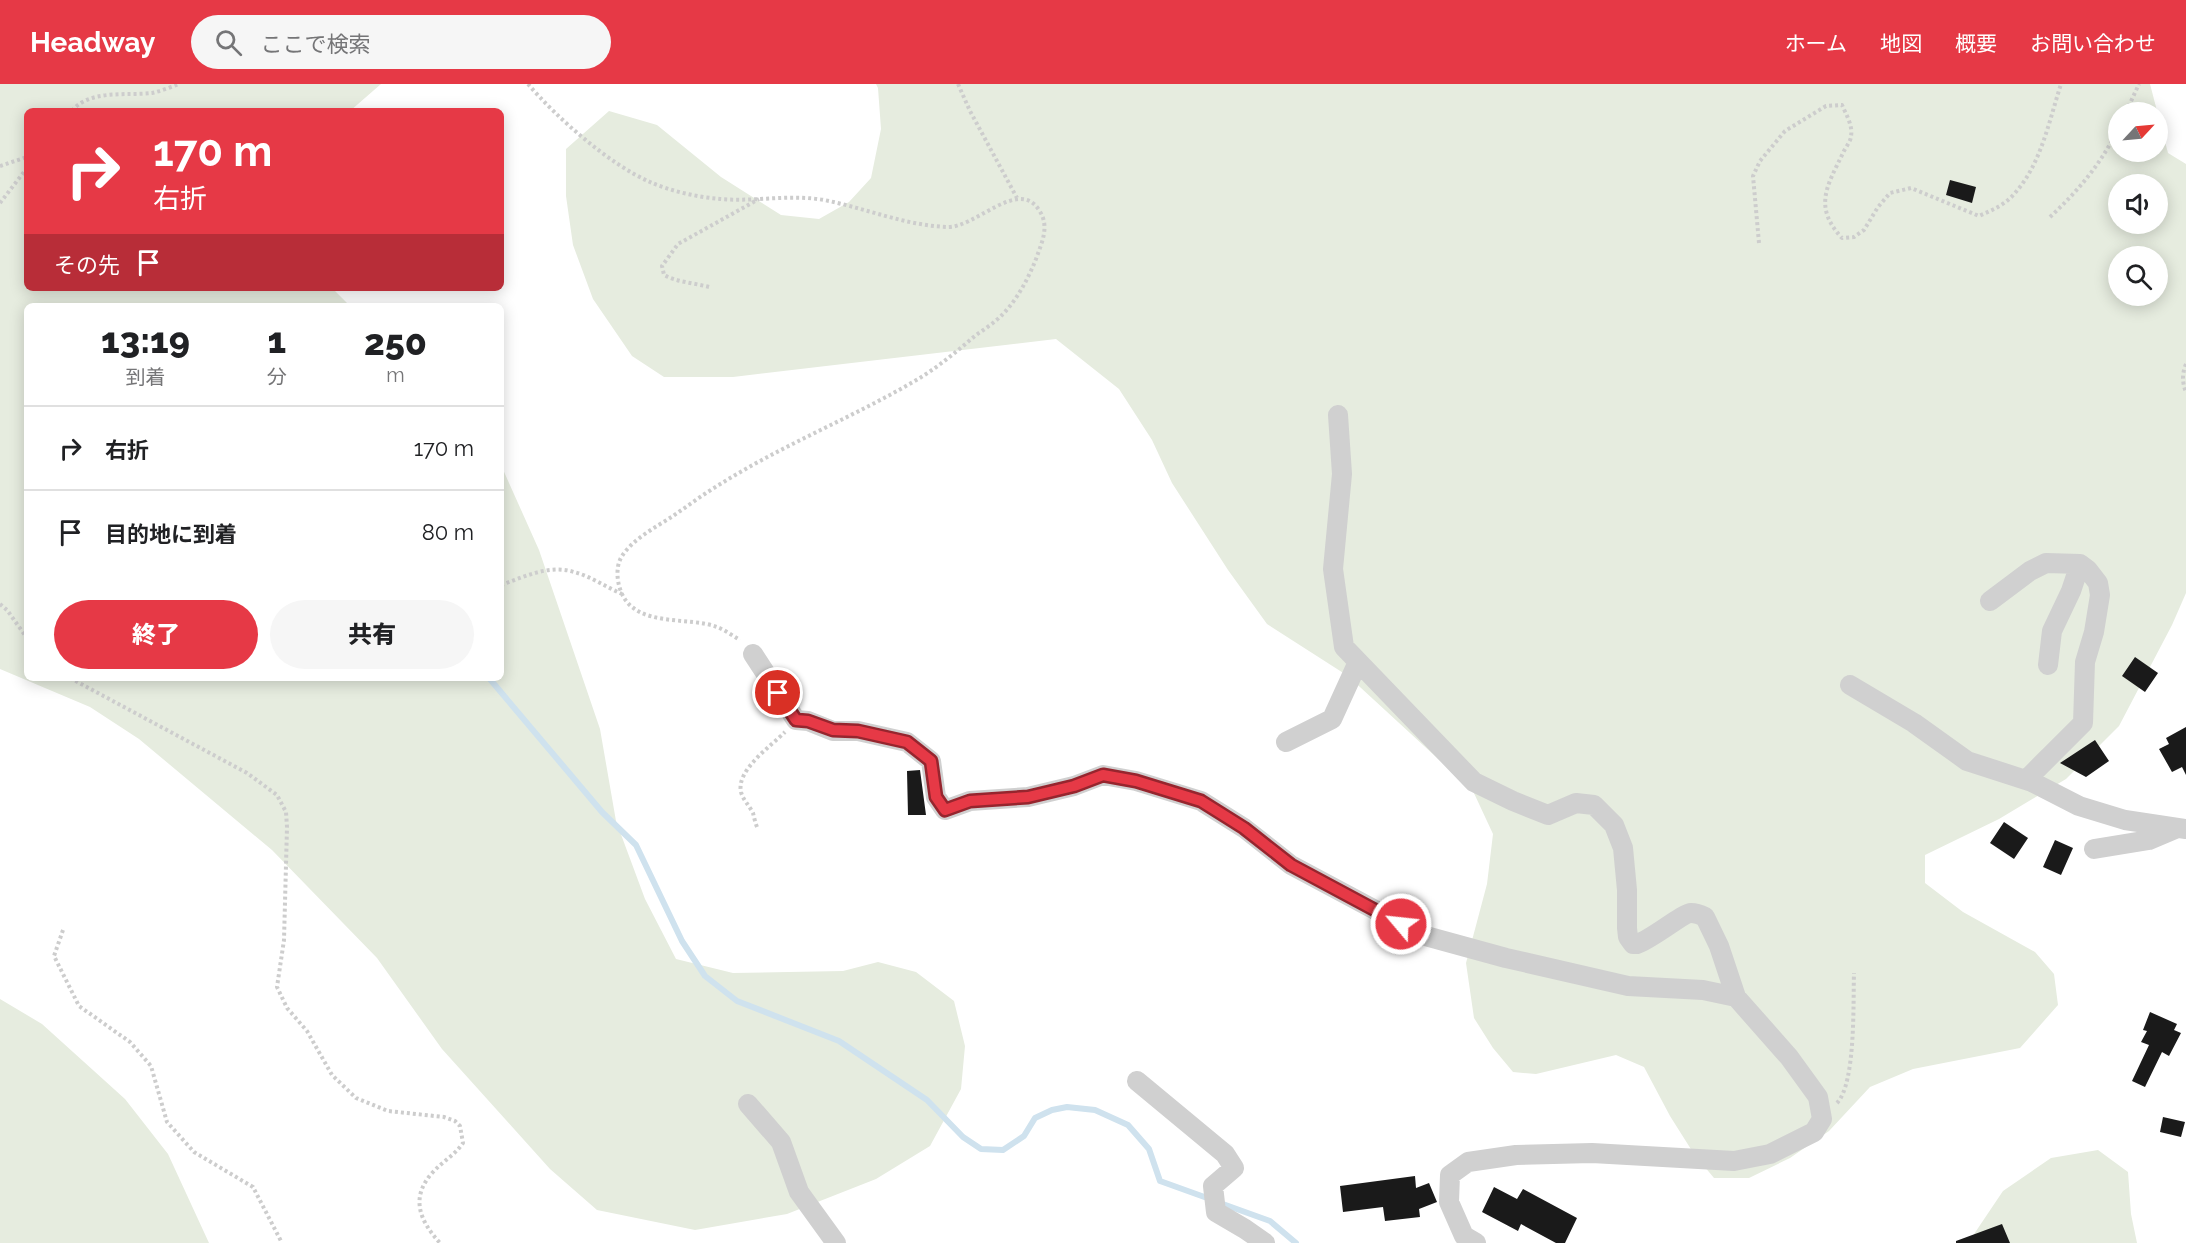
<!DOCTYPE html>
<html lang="ja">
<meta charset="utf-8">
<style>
:root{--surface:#fff;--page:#f6f6f6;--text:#202124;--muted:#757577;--line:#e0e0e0;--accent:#e63946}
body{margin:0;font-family:Raleway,"Noto Sans JP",sans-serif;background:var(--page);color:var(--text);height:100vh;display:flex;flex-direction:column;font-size:22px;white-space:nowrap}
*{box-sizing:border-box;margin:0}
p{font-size:20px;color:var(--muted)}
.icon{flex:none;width:33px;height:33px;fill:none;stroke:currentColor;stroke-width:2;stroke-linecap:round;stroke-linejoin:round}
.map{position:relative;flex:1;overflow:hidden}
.drawer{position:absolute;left:24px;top:219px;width:480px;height:378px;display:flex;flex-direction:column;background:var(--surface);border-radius:9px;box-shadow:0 3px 15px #0003}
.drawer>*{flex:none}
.guide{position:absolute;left:24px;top:24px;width:480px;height:183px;border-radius:9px;box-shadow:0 3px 15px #0003;background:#e63946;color:#fff;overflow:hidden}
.needle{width:39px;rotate:64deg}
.tools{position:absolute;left:2108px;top:18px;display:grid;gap:12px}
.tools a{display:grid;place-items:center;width:60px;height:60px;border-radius:50%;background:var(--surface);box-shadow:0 3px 15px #0003;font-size:30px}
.pin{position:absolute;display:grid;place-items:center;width:51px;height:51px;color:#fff;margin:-26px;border:3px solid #fff;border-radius:50%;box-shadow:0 2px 6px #0007}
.me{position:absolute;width:66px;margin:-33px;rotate:298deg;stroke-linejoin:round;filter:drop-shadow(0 0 4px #0008)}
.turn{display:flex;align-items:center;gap:21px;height:126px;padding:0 30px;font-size:27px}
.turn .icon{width:78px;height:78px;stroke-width:2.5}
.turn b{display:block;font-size:42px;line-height:51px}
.then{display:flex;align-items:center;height:57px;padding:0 30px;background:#0003;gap:12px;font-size:22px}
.eta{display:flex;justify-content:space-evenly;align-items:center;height:102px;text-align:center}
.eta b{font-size:36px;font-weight:800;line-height:42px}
.action{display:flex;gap:12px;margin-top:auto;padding:12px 30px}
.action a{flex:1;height:69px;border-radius:36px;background:var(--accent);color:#fff;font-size:24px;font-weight:800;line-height:69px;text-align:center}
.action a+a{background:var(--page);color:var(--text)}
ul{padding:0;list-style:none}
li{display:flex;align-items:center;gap:18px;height:84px;padding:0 30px;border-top:2px solid var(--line)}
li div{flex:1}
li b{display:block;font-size:22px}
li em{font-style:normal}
header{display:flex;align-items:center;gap:36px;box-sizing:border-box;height:84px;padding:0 30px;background:var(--accent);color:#fff}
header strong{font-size:28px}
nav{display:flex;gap:33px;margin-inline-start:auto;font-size:21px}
.search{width:420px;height:54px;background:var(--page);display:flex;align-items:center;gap:15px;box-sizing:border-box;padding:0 21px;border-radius:33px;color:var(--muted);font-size:22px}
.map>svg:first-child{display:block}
.green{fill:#e6ecdf;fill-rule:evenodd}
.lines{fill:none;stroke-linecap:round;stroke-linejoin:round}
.stream{stroke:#cfe2ee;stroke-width:6}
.building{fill:#1a1a1a}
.path{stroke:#cdcdcd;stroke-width:4;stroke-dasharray:3 3;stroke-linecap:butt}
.street{stroke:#d0d0d0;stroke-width:20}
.route-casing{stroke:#96252e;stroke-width:15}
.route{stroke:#e63946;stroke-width:10}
</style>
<header>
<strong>Headway</strong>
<div class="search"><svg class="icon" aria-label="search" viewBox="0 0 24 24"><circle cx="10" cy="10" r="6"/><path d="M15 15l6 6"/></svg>ここで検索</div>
<nav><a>ホーム</a><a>地図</a><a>概要</a><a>お問い合わせ</a></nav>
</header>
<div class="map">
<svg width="2186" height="1159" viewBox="0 0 2186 1159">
<rect width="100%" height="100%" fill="#fff"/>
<path class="green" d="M 0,0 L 381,0 L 350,27 L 27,27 L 27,204 L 332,204 L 350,222 L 27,222 L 27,594 L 501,594 L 501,381 L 539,466 L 600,645 L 616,737 L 645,815 L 676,875 L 733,889 L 843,887 L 878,878 L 916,888 L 954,917 L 965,962 L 961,1005 L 930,1062 L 876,1095 L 787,1130 L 695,1146 L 597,1126 L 550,1085 L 442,965 L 377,874 L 272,766 L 139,655 L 90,623 L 0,585 Z
M 876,0 L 2150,0 L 2168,69 L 2186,80 L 2186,509 L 2172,541 L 2119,642 L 2066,695 L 1999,735 L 1925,771 L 1925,799 L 1963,828 L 2035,868 L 2054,890 L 2058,921 L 2020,964 L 1913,985 L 1870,1003 L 1829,1047 L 1790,1074 L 1749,1094 L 1714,1094 L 1694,1070 L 1670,1032 L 1644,983 L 1616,971 L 1536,990 L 1513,988 L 1493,964 L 1474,934 L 1466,879 L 1487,800 L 1493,750 L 1473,707 L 1348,592 L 1267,540 L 1228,486 L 1172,399 L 1152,356 L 1119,305 L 1056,255 L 733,293 L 664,293 L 632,272 L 593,215 L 573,161 L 566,112 L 566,65 L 609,27 L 657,41 L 721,93 L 781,131 L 819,135 L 849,118 L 871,94 L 881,45 L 878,4 ZM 2118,28 L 2157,28 L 2157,68 L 2118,68 ZM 2118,100 L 2157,100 L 2157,140 L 2118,140 ZM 2118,172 L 2157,172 L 2157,212 L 2118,212 Z
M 0,915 L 42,940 L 125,1015 L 168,1070 L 209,1159 L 0,1159 Z
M 2098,1066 L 2128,1088 L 2131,1130 L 2137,1159 L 1968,1159 L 2003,1107 L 2051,1074 Z"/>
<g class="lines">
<path class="stream" d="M 489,594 L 602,728 L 636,761 L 682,857 L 705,892 L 737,917 L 839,957 L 927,1016 L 963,1053 L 981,1065 L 1003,1066 L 1024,1052 L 1035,1034 L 1052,1026 L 1067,1023 L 1095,1026 L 1128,1041 L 1149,1065 L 1160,1097 L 1210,1115
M 1220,1119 L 1270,1137 L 1296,1159"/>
</g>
<path class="building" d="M 1950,96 L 1976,103 L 1972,119 L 1946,111 Z
M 2135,573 L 2158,589 L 2145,608 L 2122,592 Z
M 2186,643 L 2186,691 L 2182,683 L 2172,688 L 2159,665 L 2169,660 L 2166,654 Z
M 2095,656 L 2109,677 L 2086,693 L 2060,679 Z
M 920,686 L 926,731 L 908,731 L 907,687 Z
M 2004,738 L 2028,754 L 2014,775 L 1990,759 Z
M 2055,756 L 2073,764 L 2061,791 L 2043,783 Z
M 2150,928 L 2177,940 L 2174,946 L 2181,949 L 2169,972 L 2162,968 L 2145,1003 L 2132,997 L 2149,961 L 2141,958 L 2147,947 L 2143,946 Z
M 2163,1033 L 2185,1038 L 2181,1053 L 2160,1048 Z
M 1415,1092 L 1416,1104 L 1429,1099 L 1437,1118 L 1419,1125 L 1420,1133 L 1385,1137 L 1383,1123 L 1343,1128 L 1340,1102 Z
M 1494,1103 L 1517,1115 L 1523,1105 L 1577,1134 L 1565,1159 L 1556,1159 L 1521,1140 L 1518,1147 L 1482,1128 Z
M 2002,1140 L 2010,1159 L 1956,1159 L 1956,1157 Z"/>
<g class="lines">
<path class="path" d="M 528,0 C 557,34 609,80 650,98 C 670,107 697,113 720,115 C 754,118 790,110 824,116 C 865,124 904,141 946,143 C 975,145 1018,93 1039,126 C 1050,142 1042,158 1036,175 C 1028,195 1017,216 1002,231 C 995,238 985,245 976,251 C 956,268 936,285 913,298 C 851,334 783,361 722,399 C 705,409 689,421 673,432 C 656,443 633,455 622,472 C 615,483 617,499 622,510 C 638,544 689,532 717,543 C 725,546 733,552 740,556
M 958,0 L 970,27 L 1017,114
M 72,27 C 89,5 127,12 152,9 C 161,7 171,3 179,0
M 2126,28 L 2139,0
M 0,82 L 27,73
M 0,119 L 27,84
M 2050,133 C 2078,107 2101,80 2118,45
M 1759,159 L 1753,92 L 1760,77 L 1785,47 L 1826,22 L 1842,21 C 1846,30 1853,42 1851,52 C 1851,57 1845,64 1843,69 C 1827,102 1813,123 1842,154 L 1854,153 L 1864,146 L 1878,123 L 1890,109 L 1911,104 L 1979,132 C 1992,126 2005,121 2014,110 C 2041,81 2049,37 2061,0
M 709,203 C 694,199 677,198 664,191 L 662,182 L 678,160 L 759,115
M 2186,280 C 2182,290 2182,298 2186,308
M 501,501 C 524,493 549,480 574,488 C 590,492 606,503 622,510
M 0,520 L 7,526 L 27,554
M 70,594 L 247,689 L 277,711 L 286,728 L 287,743 L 284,856 L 277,903 L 287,924 L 307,947 L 332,991 L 356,1014 L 388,1027 L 444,1033 L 455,1037 L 460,1042 L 463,1059 C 455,1071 443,1077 433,1088 C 410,1113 419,1136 440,1159
M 757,743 C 755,738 754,733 753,729 C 749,721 743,716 741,708 C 736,686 771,662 785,648
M 63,846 L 54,872 L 79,922 L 130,958 L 151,982 L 167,1038 L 194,1068 L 253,1103 L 282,1159
M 1837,1019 C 1856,999 1853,918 1854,889"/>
<path class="street" d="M 1338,331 L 1342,390 L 1333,485 L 1344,563 L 1474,698 L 1513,717 L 1548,731 L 1576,719 L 1594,721 L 1614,741 L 1623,764 L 1627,806 L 1627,844 L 1628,853 L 1633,860 L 1637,860 C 1652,855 1683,829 1691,829 C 1696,829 1701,831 1705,833 L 1719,862 L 1736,913 L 1789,973 L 1818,1013 L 1822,1035 L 1814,1048 L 1770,1070 L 1734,1077 L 1592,1069 L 1516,1071 L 1468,1078 L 1450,1091 L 1449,1118 L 1464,1152 L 1476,1159
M 1990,517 L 2030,487 L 2046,479 L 2080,480 L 2088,486 L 2098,499 L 2100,511 L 2094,548 L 2085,578 L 2083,639 L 2026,696
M 753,570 L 796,636 L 808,637 L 833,647 L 858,647 L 907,658 L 931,677 L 936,713 L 945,726 L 970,717 L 1028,713 L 1074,702 L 1103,691 L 1136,697 L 1201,717 L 1244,744 L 1291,781 L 1422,851 L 1506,874 L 1628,902 L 1703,906 L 1736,913
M 2048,581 L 2052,547 L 2071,507 L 2080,480
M 1850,601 L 1914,639 L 1967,677 L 2032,698 L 2079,722 L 2125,736 L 2186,745
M 1286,658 L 1332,635 L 1358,578
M 2094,765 L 2149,756 L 2175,745
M 1137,997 L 1225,1070 L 1234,1084 L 1213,1102 L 1216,1128 L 1245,1145 L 1265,1159
M 748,1020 L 781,1058 L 799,1108 L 836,1159"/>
</g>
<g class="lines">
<defs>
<path id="route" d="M 778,609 L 796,636 L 808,637 L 833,646 L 858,647 L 907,658 L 931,677 L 936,713 L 945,726 L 970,717 L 1028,713 L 1074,702 L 1103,691 L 1136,697 L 1201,717 L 1244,744 L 1291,781 L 1401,840"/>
</defs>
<use href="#route" class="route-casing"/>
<use href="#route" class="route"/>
</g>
</svg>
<div class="tools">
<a><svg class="needle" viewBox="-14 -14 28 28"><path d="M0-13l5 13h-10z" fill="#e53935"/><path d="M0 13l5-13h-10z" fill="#757577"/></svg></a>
<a><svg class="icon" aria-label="sound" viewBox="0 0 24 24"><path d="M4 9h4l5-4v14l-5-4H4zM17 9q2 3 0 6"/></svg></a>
<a><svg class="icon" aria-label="search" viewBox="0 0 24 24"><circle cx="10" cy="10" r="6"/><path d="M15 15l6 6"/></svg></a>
</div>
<div class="pin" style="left:778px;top:609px;background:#d93025"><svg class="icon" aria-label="arrive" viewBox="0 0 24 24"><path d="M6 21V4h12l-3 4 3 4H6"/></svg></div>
<svg class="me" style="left:1401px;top:840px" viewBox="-20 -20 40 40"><circle r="17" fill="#e63946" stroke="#fff" stroke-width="3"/><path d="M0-11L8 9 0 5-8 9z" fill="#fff"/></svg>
<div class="guide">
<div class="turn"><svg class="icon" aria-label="right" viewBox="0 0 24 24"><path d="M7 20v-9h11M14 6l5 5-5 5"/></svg><div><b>170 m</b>右折</div></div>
<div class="then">その先<svg class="icon" aria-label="arrive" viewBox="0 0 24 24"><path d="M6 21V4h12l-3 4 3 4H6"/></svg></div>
</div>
<section class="drawer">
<div class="eta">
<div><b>13:19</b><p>到着</p></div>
<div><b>1</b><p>分</p></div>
<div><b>250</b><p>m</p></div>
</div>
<ul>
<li><svg class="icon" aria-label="right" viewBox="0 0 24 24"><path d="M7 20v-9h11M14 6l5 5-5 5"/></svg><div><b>右折</b></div><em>170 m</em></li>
<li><svg class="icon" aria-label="arrive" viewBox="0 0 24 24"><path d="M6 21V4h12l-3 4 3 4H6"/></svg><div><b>目的地に到着</b></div><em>80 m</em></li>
</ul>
<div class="action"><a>終了</a><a>共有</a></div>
</section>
</div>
